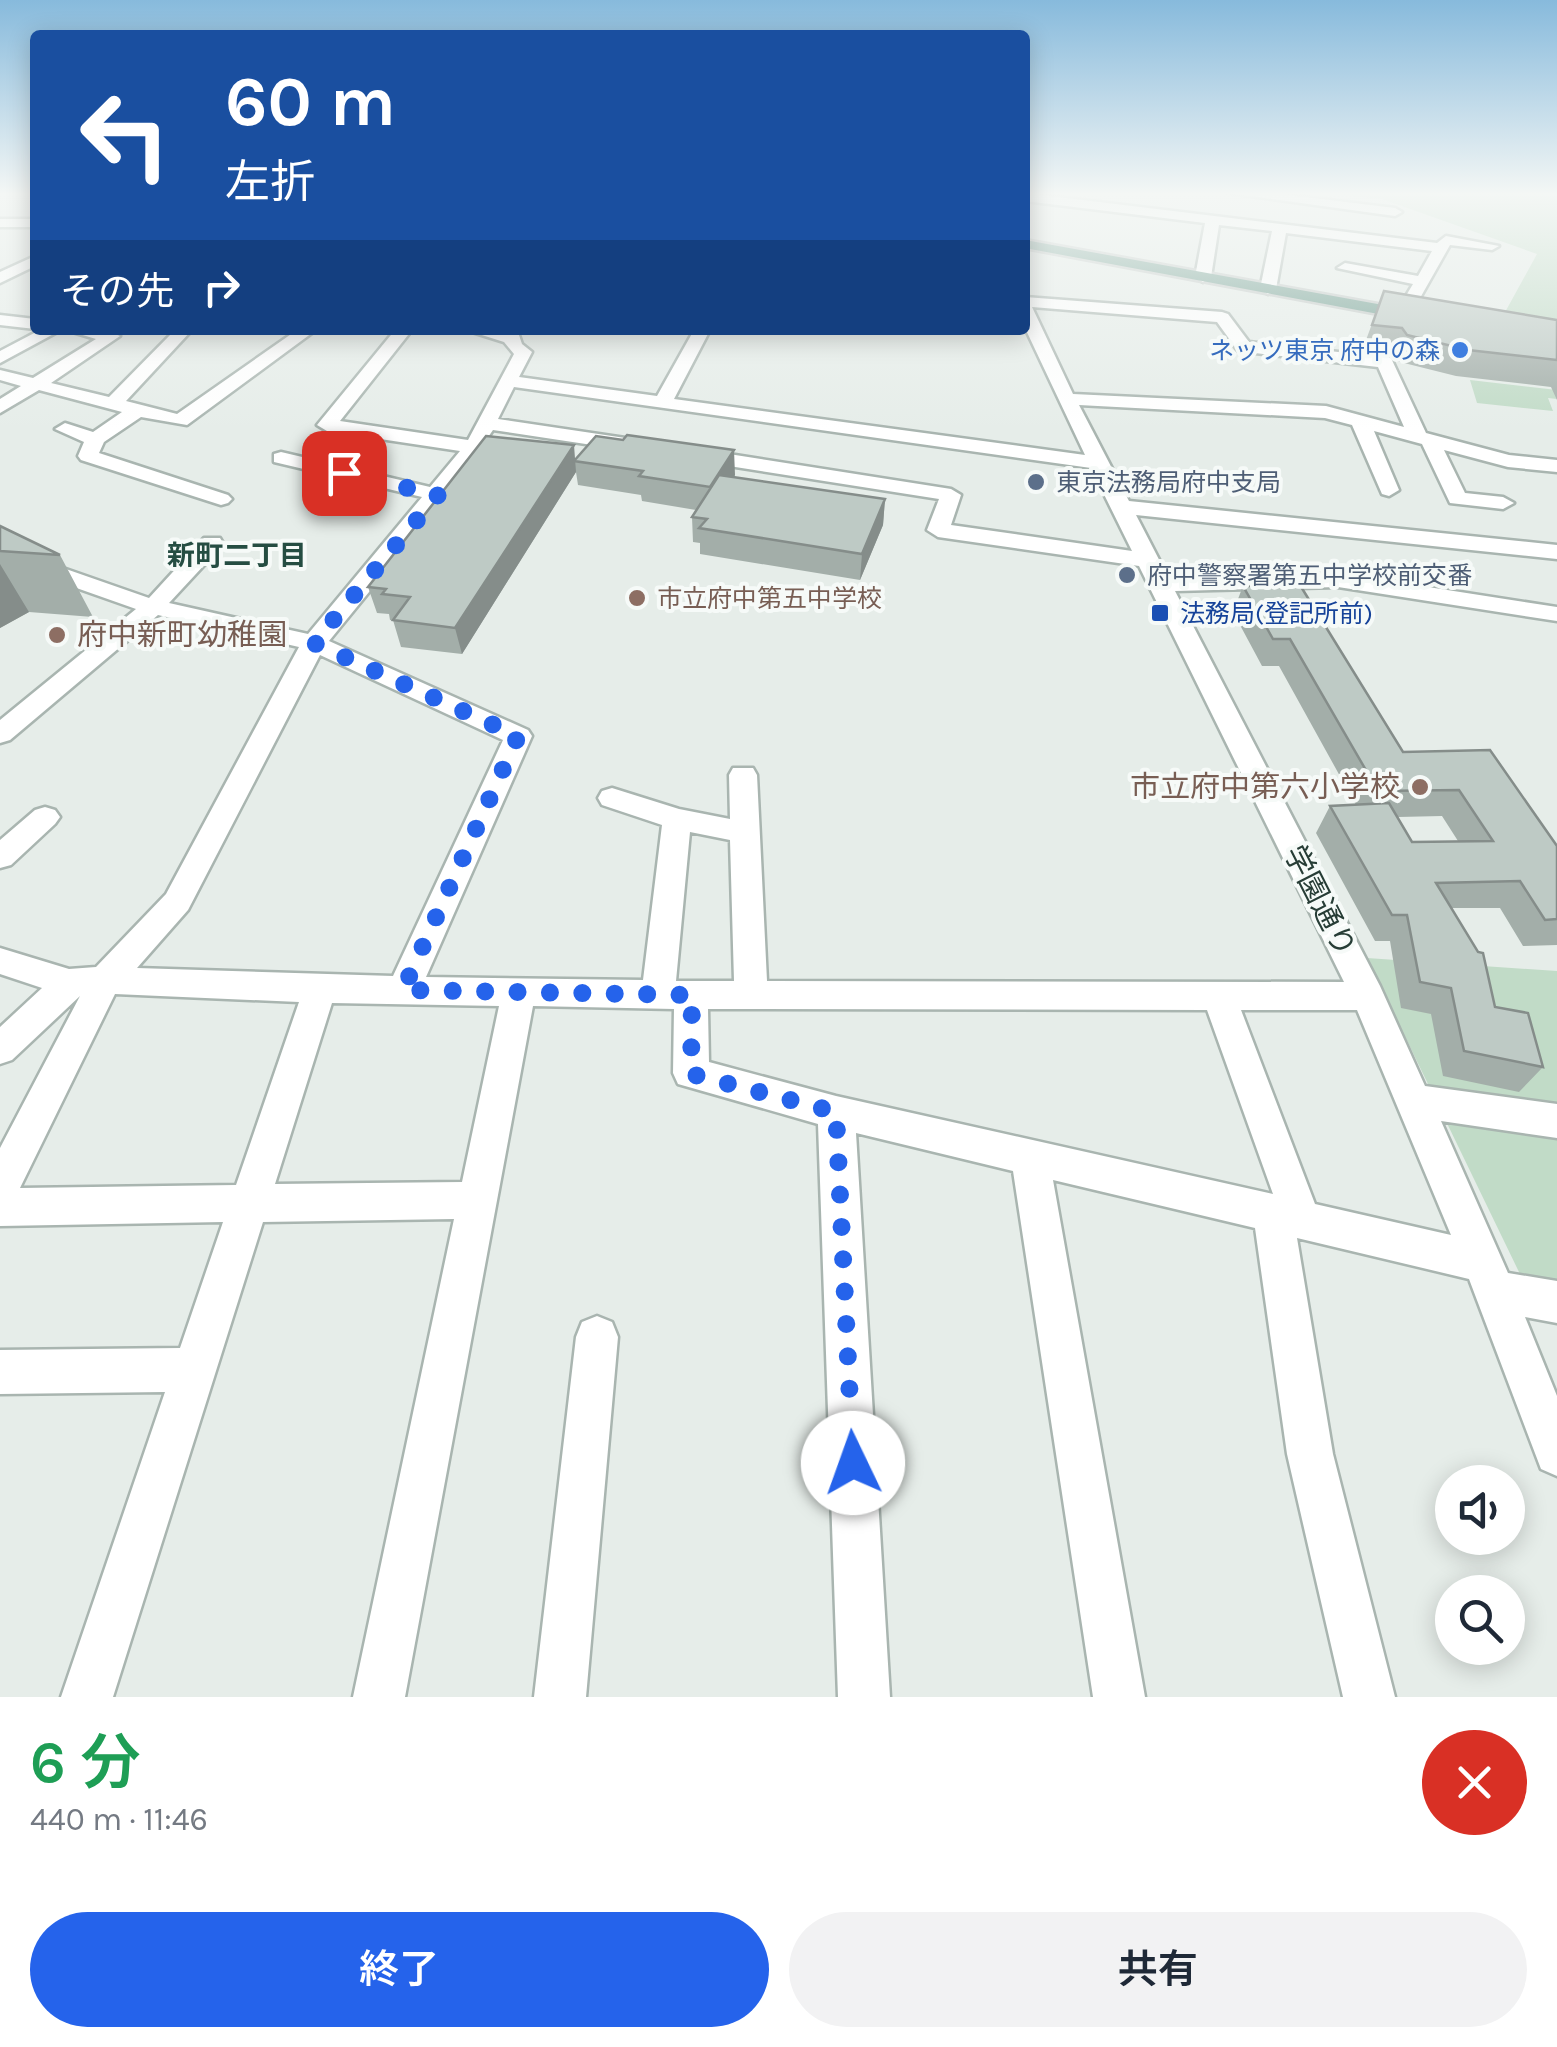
<!DOCTYPE html>
<html lang="ja">
<meta charset="utf-8">
<style>
:root{--surface:#fff;--page:#f2f2f3;--text:#1f2937;--muted:#747a83;--accent:#2563eb}
body{margin:0;font-family:Karla,"Noto Sans JP",sans-serif;background:var(--page);color:var(--text);height:100vh;display:flex;flex-direction:column;font-size:38px;white-space:nowrap}
*{box-sizing:border-box;margin:0}
p{font-size:32px;color:var(--muted)}
.icon{flex:none;width:55px;height:55px;fill:none;stroke:currentColor;stroke-width:2;stroke-linecap:round;stroke-linejoin:round}
.map{position:relative;height:1697px;overflow:hidden}
.sheet{display:flex;flex-direction:column;background:var(--surface);flex:1}
.sheet>*{flex:none}
.guide{position:absolute;left:30px;top:30px;width:1000px;height:305px;border-radius:10px;box-shadow:0 5px 25px #0003;background:#1a4fa0;color:#fff;overflow:hidden}
.fabs{position:absolute;left:1435px;top:1465px;display:grid;gap:20px}
.fabs a{display:grid;place-items:center;width:90px;height:90px;border-radius:50%;background:var(--surface);box-shadow:0 5px 25px #0003;font-size:50px}
.pin{position:absolute;display:grid;place-items:center;width:85px;height:85px;color:#fff;margin:-42px;border-radius:20px;box-shadow:0 5px 15px #0006}
.me{position:absolute;width:110px;margin:-55px;rotate:357deg;stroke-linejoin:round;filter:drop-shadow(0 0 8px #0008)}
.turn{display:flex;align-items:center;gap:35px;height:210px;padding:0 30px;font-size:45px}
.turn .icon{width:130px;height:130px;stroke-width:2.5}
.turn b{display:block;font-size:70px;line-height:85px}
.then{display:flex;align-items:center;height:95px;padding:0 30px;background:#0003;gap:20px;font-size:38px}
.round{display:grid;place-items:center;flex:none;width:105px;height:105px;border-radius:52px;background:var(--page)}
.overview{display:flex;align-items:center;justify-content:space-between;height:170px;padding:0 30px}
h1{font-size:60px;font-weight:600;line-height:75px;color:#1e9e55}
.primary-button{display:flex;gap:20px;margin-top:auto;padding:20px 30px}
.primary-button a{flex:1;height:115px;border-radius:60px;background:var(--accent);color:#fff;font-size:40px;font-weight:600;line-height:115px;text-align:center}
.primary-button a+a{background:var(--page);color:var(--text)}
.map>svg:first-child{display:block}
.green{fill:#c1dbc7}
.lines{fill:none;stroke-linecap:round;stroke-linejoin:round}
.minor-casing{stroke:#a9b5b0;stroke-width:5}
.major-casing{stroke:#c3c9c7;stroke-width:5}
.minor{fill:#fff;fill-rule:evenodd}
.major{fill:#709d90;fill-rule:evenodd}
.wall{fill:#a3aea9;fill-rule:evenodd}
.shaded-wall{fill:#858d8a}
.building{fill:#becac5;stroke:#858d8a;stroke-width:2.5}
.route{stroke:#2563eb;stroke-width:18;stroke-dasharray:0 32.4}
.shop-dot{fill:#3f7fe0;stroke:#f6faf8;stroke-width:4}
.service-dot{fill:#5c6f8a;stroke:#f6faf8;stroke-width:4}
.education-dot{fill:#8d6e63;stroke:#f6faf8;stroke-width:4}
.transit-dot{fill:#1a4fb4;stroke:#f6faf8;stroke-width:4}
.labels{text-anchor:middle;dominant-baseline:central;stroke-width:8;stroke-linejoin:round;paint-order:stroke}
.far-shop-label{font-size:25px;fill:#366cbe;stroke:#f6faf8;text-anchor:end}
.far-service-label{font-size:25px;fill:#4e5e75;stroke:#f6faf8;text-anchor:start}
.far-education-label{font-size:25px;fill:#785e54;stroke:#f6faf8;text-anchor:start}
.far-transit-label{font-size:25px;fill:#164399;stroke:#f6faf8;text-anchor:start}
.far-neighbourhood-label{font-size:28px;font-weight:bold;fill:#254d42;stroke:#f6faf8}
.education-label{font-size:30px;fill:#785e54;stroke:#f6faf8;text-anchor:start}
.street-label{font-size:30px;fill:#273d36;stroke:#f6faf8}
</style>
<div class="map">
<svg width="1557" height="1697" viewBox="0 0 1557 1697">
<rect width="100%" height="100%" fill="#e6ede9"/>
<path class="green" d="M 1321,193 L 1557,193 L 1557,337 L 1498,325 L 1537,254 L 1382,199 Z
M 1470,380 L 1557,390 L 1557,399 L 1548,398 L 1553,411 L 1477,403 Z
M 1367,958 L 1557,971 L 1557,1306 L 1534,1303 Z"/>
<g class="lines">
<defs>
<path id="minor" d="M 1025,193 L 1437,243 L 1446,236 L 1499,246 L 1492,250 L 1450,245 L 1411,314 L 1403,319 L 1395,314 L 1413,284 L 1337,268 L 1345,263 L 1418,276 L 1432,251 L 1286,233 L 1276,289 L 1268,294 L 1260,289 L 1272,231 L 1219,225 L 1211,277 L 1203,282 L 1195,277 L 1205,223 L 1025,201 Z
M 1228,193 L 1272,193 L 1395,208 L 1402,212 L 1395,216 Z
M 0,219 L 35,219 L 35,227 L 0,227 Z
M 35,256 L 35,266 L 0,283 L 0,272 Z
M 1025,297 L 1222,312 L 1228,314 L 1249,342 L 1391,358 L 1426,433 L 1509,455 L 1557,460 L 1557,472 L 1508,467 L 1444,450 L 1465,493 L 1503,497 L 1514,503 L 1503,509 L 1450,503 L 1422,444 L 1374,431 L 1399,490 L 1389,496 L 1382,494 L 1352,425 L 1325,418 L 1079,405 L 1129,501 L 1557,545 L 1557,559 L 1136,515 L 1168,577 L 1338,573 L 1557,607 L 1557,621 L 1338,587 L 1175,591 L 1380,986 L 1425,1086 L 1557,1104 L 1557,1138 L 1441,1121 L 1508,1273 L 1557,1281 L 1557,1323 L 1525,1317 L 1557,1396 L 1557,1476 L 1541,1469 L 1469,1279 L 1297,1238 L 1333,1454 L 1395,1697 L 1343,1697 L 1287,1454 L 1255,1228 L 1053,1180 L 1145,1697 L 1093,1697 L 1013,1171 L 856,1133 L 890,1697 L 838,1697 L 818,1124 L 678,1084 L 673,1073 L 674,1009 L 533,1006 L 405,1697 L 353,1697 L 454,1219 L 263,1222 L 113,1697 L 61,1697 L 165,1392 L 0,1394 L 0,1350 L 180,1348 L 223,1222 L 0,1226 L 0,1148 L 80,996 L 12,1060 L 0,1064 L 0,1027 L 42,988 L 0,974 L 0,948 L 69,969 L 96,967 L 166,894 L 299,647 L 158,615 L 10,740 L 0,743 L 0,720 L 136,609 L 0,561 L 0,546 L 149,598 L 204,538 L 220,538 L 223,543 L 220,548 L 169,603 L 308,634 L 422,497 L 274,462 L 274,454 L 281,452 L 430,487 L 460,451 L 327,431 L 317,425 L 395,330 L 412,330 L 340,421 L 468,440 L 514,354 L 504,342 L 466,330 L 496,330 L 519,335 L 522,344 L 532,352 L 519,377 L 657,396 L 694,330 L 710,330 L 674,399 L 1085,455 L 1025,328 ZM 1032,307 L 1217,322 L 1238,351 L 1378,367 L 1404,427 L 1326,406 L 1073,394 ZM 514,387 L 1091,468 L 1132,551 L 951,525 L 961,495 L 951,489 L 697,449 L 687,455 L 697,461 L 939,499 L 927,530 L 938,537 L 1139,566 L 1344,982 L 767,981 L 757,775 L 753,768 L 733,768 L 729,775 L 730,819 L 679,809 L 612,788 L 602,791 L 598,798 L 602,805 L 662,825 L 643,980 L 426,977 L 532,736 L 528,730 L 329,641 L 445,499 L 493,430 L 632,451 L 642,445 L 632,439 L 498,419 ZM 320,655 L 503,740 L 393,976 L 137,968 L 188,910 ZM 690,832 L 730,840 L 734,981 L 676,981 ZM 115,994 L 299,1002 L 236,1185 L 20,1188 ZM 332,1003 L 499,1006 L 462,1182 L 275,1184 ZM 708,1009 L 1207,1010 L 1273,1194 L 836,1096 L 709,1062 ZM 1241,1010 L 1357,1010 L 1451,1235 L 1315,1204 Z
M 0,315 L 35,319 L 35,329 L 0,325 Z
M 40,330 L 61,330 L 0,363 L 0,351 Z
M 66,330 L 106,330 L 120,336 L 51,383 L 109,397 L 175,330 L 192,330 L 126,401 L 177,414 L 297,330 L 316,330 L 187,425 L 141,417 L 104,442 L 99,453 L 228,495 L 232,499 L 228,503 L 221,505 L 81,460 L 78,456 L 84,442 L 55,429 L 65,423 L 93,432 L 122,412 L 39,390 L 0,413 L 0,399 L 21,386 L 0,380 L 0,370 L 33,378 L 96,339 Z
M 45,807 L 55,810 L 60,817 L 55,824 L 11,865 L 0,868 L 0,840 L 35,810 Z
M 597,1316 L 612,1322 L 618,1337 L 586,1697 L 534,1697 L 576,1337 L 582,1322 Z"/>
<path id="major" d="M 1025,240 L 1416,311 L 1424,316 L 1416,321 L 1025,248 Z"/>
</defs>
<use href="#minor" class="minor-casing"/>
<use href="#major" class="major-casing"/>
<use href="#minor" class="minor"/>
<use href="#major" class="major"/>
</g>
<path class="wall" d="M 1384,291 L 1557,320 L 1557,400 L 1551,387 L 1456,376 L 1396,361 L 1391,354 L 1362,351 Z
M 576,458 L 735,475 L 734,477 L 885,499 L 883,525 L 860,580 L 700,554 L 700,543 L 693,542 L 692,517 L 696,510 L 642,501 L 641,495 L 578,485 L 576,472 L 462,654 L 401,647 L 393,620 L 390,620 L 389,614 L 377,613 L 368,587 Z
M 0,526 L 60,555 L 93,617 L 29,612 L 0,628 Z
M 1249,578 L 1403,752 L 1557,846 L 1557,945 L 1523,946 L 1500,908 L 1452,908 L 1495,1007 L 1543,1067 L 1519,1092 L 1443,1076 L 1431,1014 L 1401,1008 L 1390,941 L 1375,941 L 1316,833 L 1330,806 L 1356,805 L 1279,666 L 1262,666 L 1233,612 L 1243,586 L 1246,586 ZM 1442,816 L 1458,841 L 1412,842 L 1398,817 Z"/>
<path class="shaded-wall" d="M 574,445 L 576,472 L 462,654 L 455,628 Z
M 734,450 L 735,475 L 711,512 L 710,487 Z
M 885,499 L 883,525 L 860,580 L 862,554 Z
M 0,564 L 29,612 L 0,628 Z"/>
<path class="building" d="M 1384,291 L 1557,320 L 1557,360 L 1468,350 L 1407,335 L 1402,328 L 1372,325 Z
M 627,435 L 734,450 L 710,487 L 639,476 L 643,471 L 574,461 L 596,436 L 623,440 Z
M 486,436 L 574,445 L 455,628 L 393,620 L 410,597 L 382,594 L 386,589 L 368,587 Z
M 719,475 L 885,499 L 862,554 L 699,528 L 707,519 L 692,517 Z
M 0,526 L 60,555 L 0,551 Z
M 1295,577 L 1403,752 L 1490,750 L 1557,846 L 1557,919 L 1545,920 L 1520,881 L 1436,883 L 1478,952 L 1483,953 L 1495,1007 L 1528,1013 L 1543,1067 L 1464,1051 L 1451,988 L 1420,982 L 1407,915 L 1392,915 L 1330,806 L 1389,803 L 1412,842 L 1493,841 L 1459,790 L 1378,791 L 1290,639 L 1273,639 L 1243,586 L 1253,586 L 1249,578 Z"/>
<linearGradient id="sky" x2="0" y2="1"><stop stop-color="#87badc"/><stop offset="0.45" stop-color="#f4f7f5"/><stop offset="1" stop-color="#f4f7f5" stop-opacity="0"/></linearGradient>
<rect width="1557" height="431" fill="url(#sky)"/>
<g class="lines">
<path class="route" d="M 344,473 L 438,495 L 314,643 L 518,736 L 403,990 L 692,995 L 691,1074 L 836,1112 L 853,1463"/>
</g>
<circle class="shop-dot" cx="1460" cy="350" r="10"/>
<g class="service-dot">
<circle cx="1036" cy="482" r="10"/>
<circle cx="1127" cy="575" r="10"/>
</g>
<g class="education-dot">
<circle cx="637" cy="598" r="10"/>
<circle cx="57" cy="635" r="10"/>
<circle cx="1420" cy="787" r="10"/>
</g>
<rect class="transit-dot" x="1150" y="603" width="20" height="20" rx="5"/>
<g class="labels">
<g class="far-shop-label">
<text x="1440" y="350">ネッツ東京 府中の森</text>
</g>
<g class="far-service-label">
<text x="1056" y="482">東京法務局府中支局</text>
<text x="1147" y="575">府中警察署第五中学校前交番</text>
</g>
<g class="far-education-label">
<text x="657" y="598">市立府中第五中学校</text>
</g>
<g class="far-transit-label">
<text x="1180" y="613">法務局(登記所前)</text>
</g>
<g class="far-neighbourhood-label">
<text x="237" y="555">新町二丁目</text>
</g>
<g class="education-label">
<text x="77" y="635">府中新町幼稚園</text>
<text x="1400" y="787" text-anchor="end">市立府中第六小学校</text>
</g>
<g class="street-label">
<text transform="translate(1320 901) rotate(63)">学園通り</text>
</g>
</g>
</svg>
<div class="fabs">
<a><svg class="icon" aria-label="sound" viewBox="0 0 24 24"><path d="M4 9h4l5-4v14l-5-4H4zM17 9q2 3 0 6"/></svg></a>
<a><svg class="icon" aria-label="search" viewBox="0 0 24 24"><circle cx="10" cy="10" r="6"/><path d="M15 15l6 6"/></svg></a>
</div>
<div class="pin" style="left:344px;top:473px;background:#d93025"><svg class="icon" aria-label="arrive" viewBox="0 0 24 24"><path d="M6 21V4h12l-3 4 3 4H6"/></svg></div>
<svg class="me" style="left:853px;top:1463px" viewBox="-20 -20 40 40"><circle r="19" fill="#fff"/><path d="M0-13L10 11 0 6-10 11z" fill="#2563eb"/></svg>
<div class="guide">
<div class="turn"><svg class="icon" aria-label="left" viewBox="0 0 24 24"><path d="M17 20v-9H6M10 6l-5 5 5 5"/></svg><div><b>60 m</b>左折</div></div>
<div class="then">その先<svg class="icon" aria-label="right" viewBox="0 0 24 24"><path d="M7 20v-9h11M14 6l5 5-5 5"/></svg></div>
</div>
</div>
<section class="sheet">
<div class="overview"><div><h1>6 分</h1><p>440 m · 11:46</p></div><a class="round" style="background:#d93025;color:#fff"><svg class="icon" aria-label="close" viewBox="0 0 24 24"><path d="M6 6l12 12M18 6L6 18"/></svg></a></div>
<div class="primary-button"><a>終了</a><a>共有</a></div>
</section>
